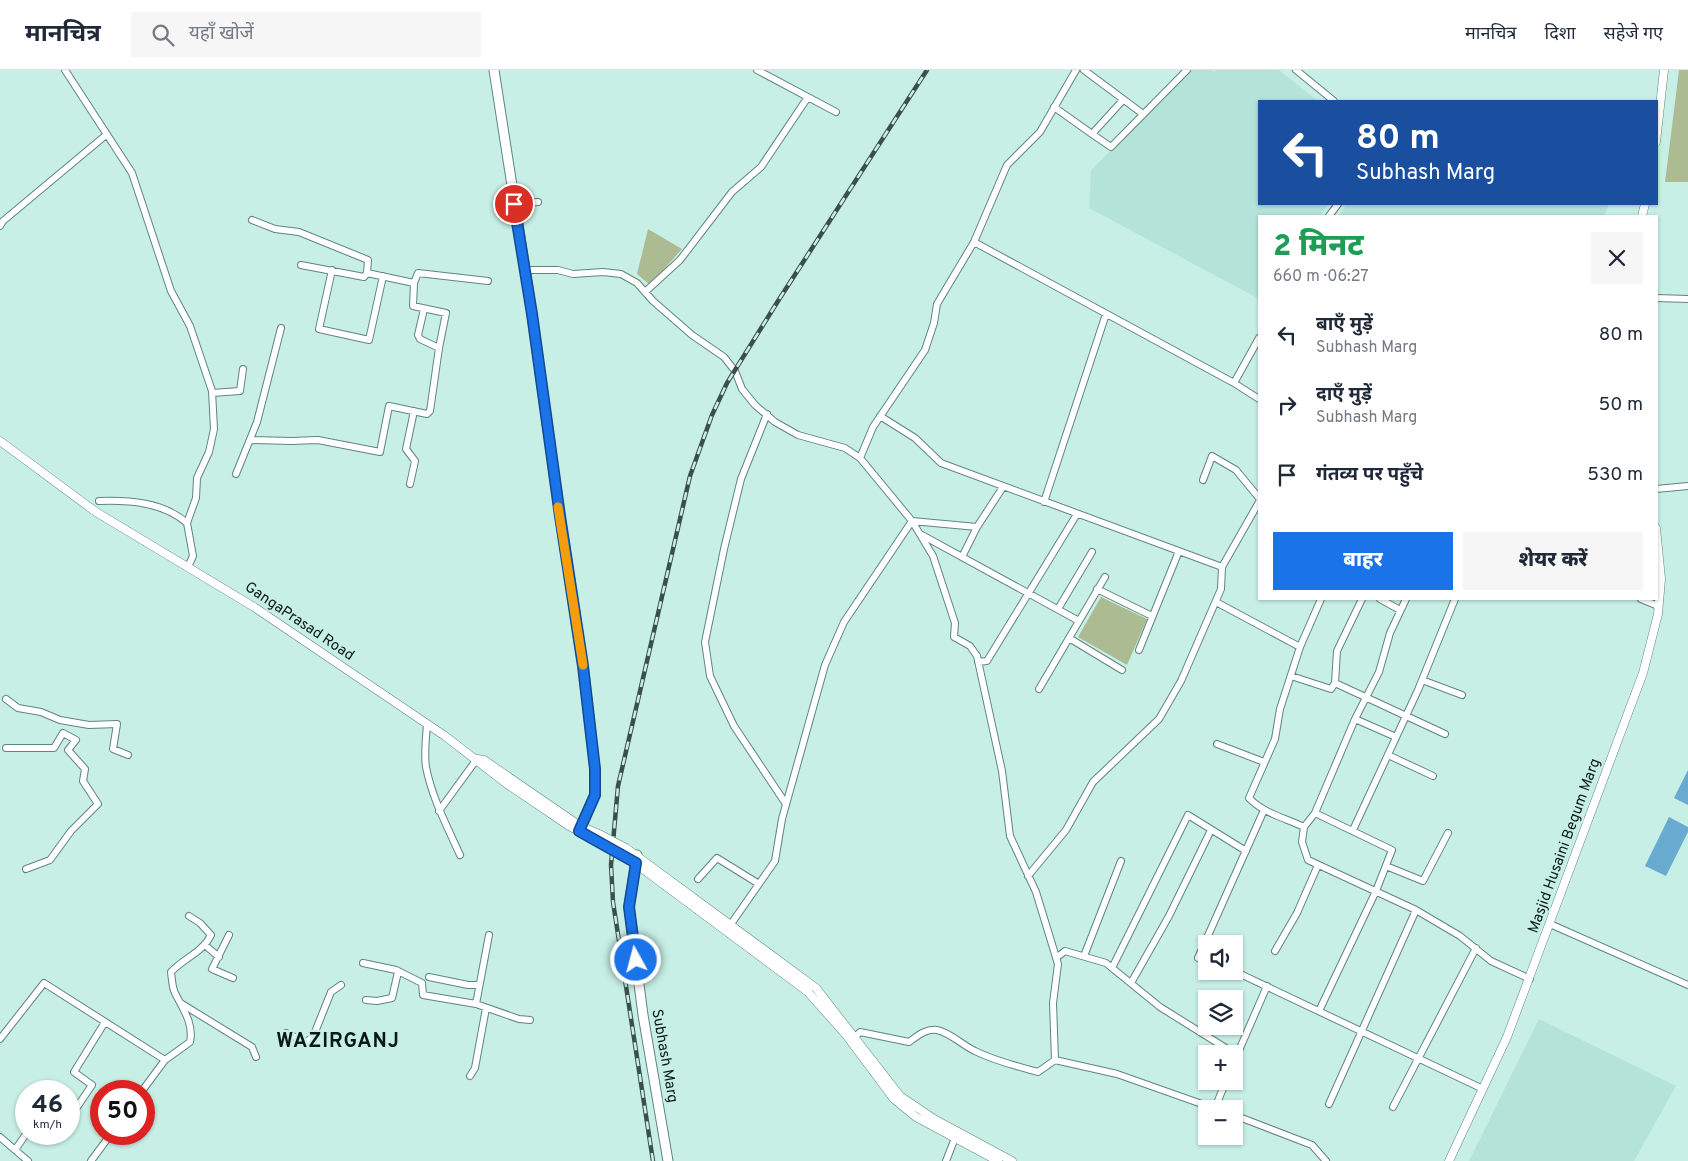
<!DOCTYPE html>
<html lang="hi">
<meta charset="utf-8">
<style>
:root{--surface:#fff;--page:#f6f6f7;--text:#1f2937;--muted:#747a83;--line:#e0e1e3;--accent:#1a73e8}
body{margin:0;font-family:Overpass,"Noto Sans Devanagari",sans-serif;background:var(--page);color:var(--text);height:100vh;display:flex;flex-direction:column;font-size:19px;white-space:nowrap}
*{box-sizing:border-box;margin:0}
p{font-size:16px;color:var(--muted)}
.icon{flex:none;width:28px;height:28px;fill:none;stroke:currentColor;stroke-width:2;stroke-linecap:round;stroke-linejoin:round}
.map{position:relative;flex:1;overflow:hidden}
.details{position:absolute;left:1258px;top:145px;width:400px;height:385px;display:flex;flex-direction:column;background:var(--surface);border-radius:0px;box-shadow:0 1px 4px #0004}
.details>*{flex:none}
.banner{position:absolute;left:1258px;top:30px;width:400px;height:105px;border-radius:0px;box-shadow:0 1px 4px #0004;background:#1a4fa0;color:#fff;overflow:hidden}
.tools{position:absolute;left:1198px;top:865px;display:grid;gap:10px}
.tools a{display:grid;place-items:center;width:45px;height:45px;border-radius:0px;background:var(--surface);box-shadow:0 1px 4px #0004;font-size:25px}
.speed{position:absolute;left:15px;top:1010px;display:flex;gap:10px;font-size:25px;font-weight:700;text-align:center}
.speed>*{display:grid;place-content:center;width:65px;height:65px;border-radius:50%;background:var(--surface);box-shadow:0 1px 4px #0004;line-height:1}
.speed small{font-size:12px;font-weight:400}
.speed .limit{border:8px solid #d22;background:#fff;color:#111}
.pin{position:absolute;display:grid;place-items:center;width:42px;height:42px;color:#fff;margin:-21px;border:2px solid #fff;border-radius:50%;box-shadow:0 1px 5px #0007}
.me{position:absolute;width:55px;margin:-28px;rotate:353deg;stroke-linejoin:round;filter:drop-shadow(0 0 4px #0008)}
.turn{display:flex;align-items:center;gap:18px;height:105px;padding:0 15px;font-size:22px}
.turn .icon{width:65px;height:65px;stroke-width:2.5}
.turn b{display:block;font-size:35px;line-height:42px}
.round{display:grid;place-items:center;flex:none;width:52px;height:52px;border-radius:0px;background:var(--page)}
.overview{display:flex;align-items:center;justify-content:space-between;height:85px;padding:0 15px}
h1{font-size:30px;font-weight:800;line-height:38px;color:#1e9e55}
.cta{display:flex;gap:10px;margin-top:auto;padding:10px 15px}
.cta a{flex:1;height:58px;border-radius:0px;background:var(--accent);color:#fff;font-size:20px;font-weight:800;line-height:58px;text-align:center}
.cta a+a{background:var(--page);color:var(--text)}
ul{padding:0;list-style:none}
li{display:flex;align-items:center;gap:15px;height:70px;padding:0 15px}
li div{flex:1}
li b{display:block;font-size:19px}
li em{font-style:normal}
header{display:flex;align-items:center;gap:30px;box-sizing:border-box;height:70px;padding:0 25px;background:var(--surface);border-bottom:1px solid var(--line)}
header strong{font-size:24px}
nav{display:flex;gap:28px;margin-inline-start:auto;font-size:18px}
.search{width:350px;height:45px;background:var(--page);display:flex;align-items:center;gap:12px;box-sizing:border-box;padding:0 18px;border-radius:0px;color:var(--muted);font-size:19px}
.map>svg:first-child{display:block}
.built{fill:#b4e4d9}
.green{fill:#adbb93}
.water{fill:#69abd0}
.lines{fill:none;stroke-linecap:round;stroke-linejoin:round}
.minor-casing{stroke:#60857c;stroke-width:8}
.tertiary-casing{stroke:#60857c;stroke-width:9}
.secondary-casing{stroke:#60857c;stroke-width:11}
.minor{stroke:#fff;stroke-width:6}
.tertiary{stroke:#fff;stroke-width:8}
.secondary{stroke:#fff;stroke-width:9}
.rail-casing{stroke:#3b4f4b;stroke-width:4.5}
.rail{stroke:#c7efe6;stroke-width:2.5;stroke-dasharray:8;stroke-linecap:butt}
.tertiary-bridge-casing{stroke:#60857c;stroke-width:9;stroke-linecap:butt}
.tertiary-bridge{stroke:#fff;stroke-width:8}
.route-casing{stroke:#114b97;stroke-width:12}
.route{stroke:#1a73e8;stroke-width:9}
.slow{stroke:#f59e0b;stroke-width:9}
.labels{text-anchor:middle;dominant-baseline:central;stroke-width:4.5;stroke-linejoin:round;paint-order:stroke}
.street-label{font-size:15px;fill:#0b1916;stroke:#c7efe6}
.district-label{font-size:20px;font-weight:bold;letter-spacing:1px;fill:#0b1916;stroke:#c7efe6}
</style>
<header>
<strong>मानचित्र</strong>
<div class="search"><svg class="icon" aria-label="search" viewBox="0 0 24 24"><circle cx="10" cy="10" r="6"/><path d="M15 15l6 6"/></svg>यहाँ खोजें</div>
<nav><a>मानचित्र</a><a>दिशा</a><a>सहेजे गए</a></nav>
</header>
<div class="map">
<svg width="1688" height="1091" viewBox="0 0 1688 1091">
<rect width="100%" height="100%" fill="#c7efe6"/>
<path class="built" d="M 1192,0 L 1212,0 L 1214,2 L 1216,0 L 1279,0 L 1318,31 L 1259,31 L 1259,134 L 1328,134 L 1321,146 L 1259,146 L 1259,229 L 1089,138 L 1091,100 Z
M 1346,134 L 1609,134 L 1604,146 L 1339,146 Z
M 1539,949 L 1676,1016 L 1634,1091 L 1469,1091 Z"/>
<path class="green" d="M 1679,0 L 1688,0 L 1688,112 L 1665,112 Z
M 648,159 L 682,179 L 650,215 L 637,204 Z
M 1101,527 L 1147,549 L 1127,595 L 1078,567 Z"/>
<path class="water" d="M 1688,700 L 1688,735 L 1674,728 Z
M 1669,747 L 1688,757 L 1688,762 L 1666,806 L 1645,796 Z"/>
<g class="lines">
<defs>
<path id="minor" d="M 65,0 L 132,103 L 171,221 L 190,256 L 212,321 L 214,359 L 209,382 L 197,408 L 196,428 L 187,453 L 193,486 L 188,497
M 757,0 L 836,42
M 1084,0 L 1143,44
M 1296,0 L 1334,31
M 1054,37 L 1092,64 L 1123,30
M 1092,64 L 1111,77 L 1187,0
M 514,134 L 538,132
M 1329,146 L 1338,134
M 252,150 L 275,159 L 299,162 L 368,190 L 367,203 L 414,213 L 418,203 L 488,211
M 0,156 L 3,151 L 106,65
M 974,172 L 1234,313 L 1259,329
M 301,195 L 364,207 L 367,203
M 332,200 L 319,259 L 369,270 L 383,206
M 525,200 L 558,200 L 573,204 L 603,202 L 621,204 L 637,213 L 653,231 L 692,265 L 724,287 L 735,301 L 742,319 L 755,335 L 775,352 L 798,365 L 845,378 L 860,388 L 912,451 L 933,486 L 955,553 L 954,567 L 970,576 L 977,586 L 1002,701 L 1010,766 L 1036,822 L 1058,894 L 1053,933 L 1055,990
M 645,222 L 680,190 L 732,122 L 761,97 L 808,27
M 1656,228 L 1688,229
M 424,239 L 418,265 L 420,269 L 439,278
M 1234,313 L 1259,268
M 212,323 L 240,321 L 243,299
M 767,344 L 741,409 L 724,479 L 705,572 L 710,606 L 734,656 L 786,734
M 880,346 L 915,368 L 941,393 L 1222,497
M 250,370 L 291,371 L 318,370 L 380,382 L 389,336 L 427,344 L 430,341 L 439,278 L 446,243 L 413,236 L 414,213
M 860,388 L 873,357 L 925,280 L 934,253 L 937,234 L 974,172 L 1007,95 L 1040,62 L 1076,0
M 236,404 L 257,352 L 281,258
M 1203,410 L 1212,386 L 1236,400 L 1259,428
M 410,414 L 415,391 L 406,379 L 414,341
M 1656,419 L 1688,416
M 99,431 C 129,430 163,432 187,453
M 1044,432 L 1106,244
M 912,451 L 977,457 L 1003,417
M 920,464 L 1079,551
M 962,487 L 977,457
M 1097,519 L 1152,546
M 1321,529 L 1300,577 L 1280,639 L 1275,669 L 1249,728 C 1263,743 1285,748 1304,757 L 1302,772 L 1308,790 L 1416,840 L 1460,866 L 1491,891 L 1530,909
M 1380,529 L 1400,540
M 1641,529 L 1658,536
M 1216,532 L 1300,577
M 1058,539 L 1092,482
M 1069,568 L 1122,600
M 1139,580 L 1179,481
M 978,592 L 987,591 L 1077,444
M 1291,606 L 1331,619 L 1335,613 L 1337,581 L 1362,529
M 1422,610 L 1462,625
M 1335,613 L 1445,664
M 1039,619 L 1105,507
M 6,629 L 18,638 L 41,642 L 60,650 L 89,655 L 117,654 L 113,679 L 128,685
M 1355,649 L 1396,667
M 427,654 C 426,668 424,684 426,697 C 432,728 447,756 460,785
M 1217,674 L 1264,692
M 6,678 L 54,678 L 63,663 L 76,670 L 68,680 L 85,699 L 83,711 L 98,734 L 71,761 L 50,790 L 26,799
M 1388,685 L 1433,706
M 439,741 L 477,689
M 1315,743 L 1392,780 L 1376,821 L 1319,941
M 1304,757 L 1315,743 L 1355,649 L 1379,602 L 1390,563 L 1406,529
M 1353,760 L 1418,620 L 1455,529
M 1386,796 L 1423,811 L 1448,763
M 1028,806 L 1066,760 L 1093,712 L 1159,649 L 1181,611 L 1221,519 L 1222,497 L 1259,432
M 698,809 L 717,788 L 759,814
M 731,854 L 775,791 L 782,749 L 825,595 L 844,552 L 912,451
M 1550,854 L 1688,915
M 229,865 L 212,899 L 233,908
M 206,876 L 219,887
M 1275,881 L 1297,843 L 1318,795
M 1084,886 L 1121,791
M 1056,888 L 1065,881 L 1106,893 L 1160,937 L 1237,985
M 1206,892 L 1198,888 L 1264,740
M 363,893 L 396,900 L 422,913 L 423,925 L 476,934 L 519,949 L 530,950
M 1112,898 L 1188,745 L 1246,781
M 1234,901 L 1483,1019
M 429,907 L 468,915 L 479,915
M 1131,913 L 1169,846 L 1211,760
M 366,930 L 377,931 L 392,928 L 398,902
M 182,934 L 252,977 L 256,987
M 476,934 L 489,865
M 286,963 L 306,972 L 313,967 L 331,922 L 341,915
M 855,967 L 860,962 L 909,972 C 916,967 926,958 937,960 C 951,963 962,975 975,981 C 995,991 1016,996 1038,1002 L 1055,990 L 1117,1004 L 1216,1039
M 0,969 L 44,913 L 165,990
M 1234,992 L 1267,916
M 470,1006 L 475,998 L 486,938
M 142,1021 L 165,990 L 190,972 C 194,954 183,939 175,923 C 172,917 172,909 171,902 C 184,888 203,882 211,865 L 200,853 L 189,846
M 1329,1034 L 1416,840
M 1393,1037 L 1476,878
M 1215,1038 L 1226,1011
M 1234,1045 L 1312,1075 L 1326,1091
M 69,1049 L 92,1015 L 74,1002 L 105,952
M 0,1067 L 28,1091
M 15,1080 L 26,1064
M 91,1091 L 111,1064
M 946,1091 L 955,1068"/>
<path id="tertiary" d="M 1656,72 L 1664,0
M 1642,146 L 1645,134
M 0,371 L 96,442 L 254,537 L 445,666 L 507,714 L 569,756 L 600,772
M 477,689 L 484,690 L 580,756 L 601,765
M 626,778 L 816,918 L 900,1026 L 934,1049 L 1012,1091
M 624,785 L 808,922 L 847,966 L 894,1029 L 916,1047 L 998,1091
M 1449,1091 L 1507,967 L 1643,603 L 1658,544 L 1661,509 L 1656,458"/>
<path id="secondary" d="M 494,0 L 532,244 L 560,446 L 583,596 L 595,699 L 595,725 L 579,761
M 637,785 L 629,837 L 643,945 L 668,1091"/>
</defs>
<use href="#minor" class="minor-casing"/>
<use href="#tertiary" class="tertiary-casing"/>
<use href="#secondary" class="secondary-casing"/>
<use href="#minor" class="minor"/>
<use href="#tertiary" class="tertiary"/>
<use href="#secondary" class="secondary"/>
<defs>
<path id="rail" d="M 653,1091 L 613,832 L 611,795 L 618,716 L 690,406 L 712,345 L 727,313 L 778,231 L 927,0"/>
</defs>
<use href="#rail" class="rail-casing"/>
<use href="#rail" class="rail"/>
<defs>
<path id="tertiary-bridge" d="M 601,765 L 626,778
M 600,772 L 624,785"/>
</defs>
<use href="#tertiary-bridge" class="tertiary-bridge-casing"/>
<use href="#tertiary-bridge" class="tertiary-bridge"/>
</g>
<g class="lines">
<defs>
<path id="route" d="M 514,134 L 532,244 L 560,446 L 583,596 L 595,699 L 595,725 L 579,761 L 636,793 L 629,837 L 636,890"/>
</defs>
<use href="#route" class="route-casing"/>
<use href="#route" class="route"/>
<path class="slow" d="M 558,437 L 583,595"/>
</g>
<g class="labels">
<g class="street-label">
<text transform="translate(299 552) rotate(34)">GangaPrasad Road</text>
<text transform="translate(1565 776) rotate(-70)">Masjid Husaini Begum Marg</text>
<text transform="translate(664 986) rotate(80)">Subhash Marg</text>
</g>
<g class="district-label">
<text x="338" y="972">WAZIRGANJ</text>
</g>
</g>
</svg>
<div class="tools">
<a><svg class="icon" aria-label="sound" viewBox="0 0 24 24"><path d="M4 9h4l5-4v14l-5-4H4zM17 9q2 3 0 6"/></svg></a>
<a><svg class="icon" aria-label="layers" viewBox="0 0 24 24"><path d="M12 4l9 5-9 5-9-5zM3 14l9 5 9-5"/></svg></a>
<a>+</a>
<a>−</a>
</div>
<div class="speed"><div>46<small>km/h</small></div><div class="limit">50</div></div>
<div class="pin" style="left:514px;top:134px;background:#d93025"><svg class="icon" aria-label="arrive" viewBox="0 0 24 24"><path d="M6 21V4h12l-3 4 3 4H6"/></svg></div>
<svg class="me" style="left:636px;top:890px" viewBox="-20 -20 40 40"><circle r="17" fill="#1a73e8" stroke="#fff" stroke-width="3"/><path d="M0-11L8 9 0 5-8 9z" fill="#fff"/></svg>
<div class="banner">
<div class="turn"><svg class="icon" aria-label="left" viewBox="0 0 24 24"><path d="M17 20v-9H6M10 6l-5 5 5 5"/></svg><div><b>80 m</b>Subhash Marg</div></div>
</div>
<section class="details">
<div class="overview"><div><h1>2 मिनट</h1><p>660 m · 06:27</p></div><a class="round"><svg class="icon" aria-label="close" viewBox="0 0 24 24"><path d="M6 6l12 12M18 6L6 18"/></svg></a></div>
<ul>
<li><svg class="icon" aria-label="left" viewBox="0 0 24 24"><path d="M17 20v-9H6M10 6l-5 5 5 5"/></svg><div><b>बाएँ मुड़ें</b><p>Subhash Marg</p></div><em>80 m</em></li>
<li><svg class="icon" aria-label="right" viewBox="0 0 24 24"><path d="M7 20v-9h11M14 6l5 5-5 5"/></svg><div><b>दाएँ मुड़ें</b><p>Subhash Marg</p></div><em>50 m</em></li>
<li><svg class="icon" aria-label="arrive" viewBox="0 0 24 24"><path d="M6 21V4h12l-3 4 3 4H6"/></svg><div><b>गंतव्य पर पहुँचे</b></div><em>530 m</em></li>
</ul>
<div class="cta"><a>बाहर</a><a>शेयर करें</a></div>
</section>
</div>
